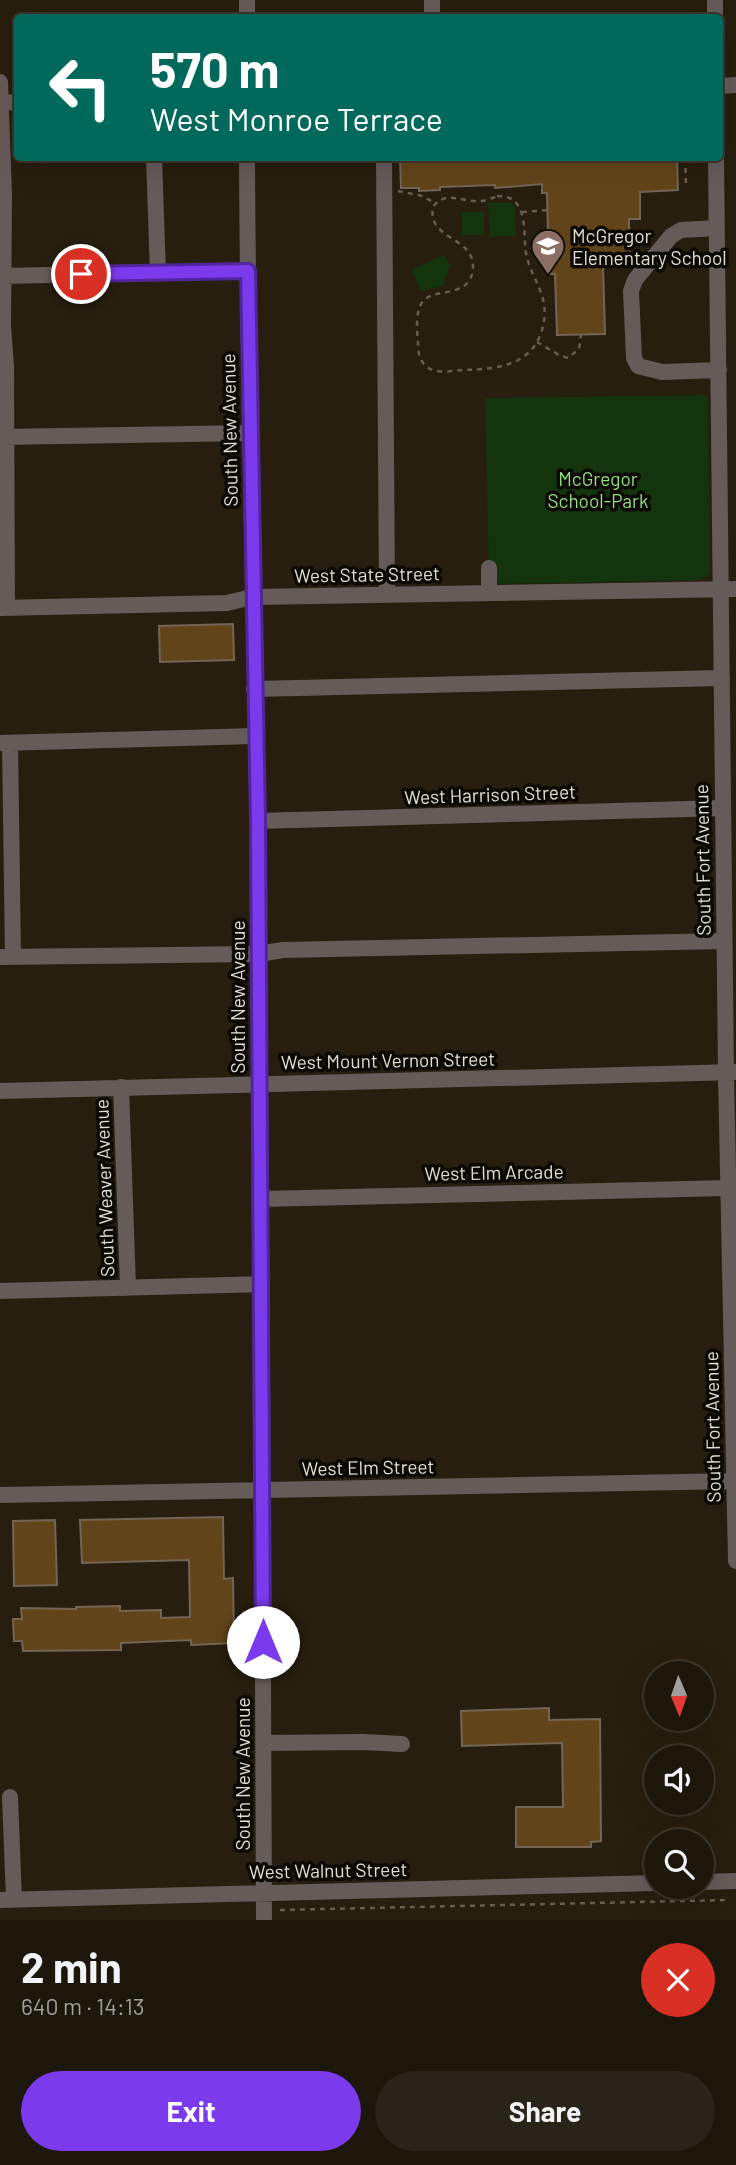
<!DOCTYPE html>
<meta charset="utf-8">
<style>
:root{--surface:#1d160b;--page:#2a2319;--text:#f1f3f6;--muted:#a09f9d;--line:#3b352c;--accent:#7c3aed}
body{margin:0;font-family:Barlow,sans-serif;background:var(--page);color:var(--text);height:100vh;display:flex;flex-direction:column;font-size:26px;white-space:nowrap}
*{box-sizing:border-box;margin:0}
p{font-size:23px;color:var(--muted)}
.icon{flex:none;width:38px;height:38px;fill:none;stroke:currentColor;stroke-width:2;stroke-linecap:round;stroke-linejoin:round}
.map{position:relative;height:1920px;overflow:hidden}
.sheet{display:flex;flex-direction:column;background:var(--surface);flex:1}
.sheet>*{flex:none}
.hud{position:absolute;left:14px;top:14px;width:709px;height:147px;border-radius:7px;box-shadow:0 7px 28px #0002,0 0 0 2px var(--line);background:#00695c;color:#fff;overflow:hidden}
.needle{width:46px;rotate:178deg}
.fabs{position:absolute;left:644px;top:1661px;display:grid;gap:14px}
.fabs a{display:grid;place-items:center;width:70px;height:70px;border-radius:50%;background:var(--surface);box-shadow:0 7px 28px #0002,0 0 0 2px var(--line);font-size:35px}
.pin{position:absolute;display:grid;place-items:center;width:60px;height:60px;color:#fff;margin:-30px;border:4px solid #fff;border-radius:50%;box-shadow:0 2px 7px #0007}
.me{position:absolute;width:77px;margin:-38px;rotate:0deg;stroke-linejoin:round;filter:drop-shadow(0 0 5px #0008)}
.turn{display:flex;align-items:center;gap:24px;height:147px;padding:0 21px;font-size:32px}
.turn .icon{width:91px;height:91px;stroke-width:2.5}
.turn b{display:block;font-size:49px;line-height:60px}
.round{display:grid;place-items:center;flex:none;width:74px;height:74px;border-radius:37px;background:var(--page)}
.summary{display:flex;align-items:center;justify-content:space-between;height:119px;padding:0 21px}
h1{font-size:42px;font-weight:700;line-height:52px}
.primary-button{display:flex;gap:14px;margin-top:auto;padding:14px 21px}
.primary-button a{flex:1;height:80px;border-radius:42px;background:var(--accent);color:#fff;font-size:28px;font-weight:700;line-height:80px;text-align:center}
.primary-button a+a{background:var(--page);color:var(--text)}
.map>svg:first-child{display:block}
.green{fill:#13340c}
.building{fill:#62441a;stroke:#736555;stroke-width:2}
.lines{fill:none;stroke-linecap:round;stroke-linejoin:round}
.path{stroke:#665f51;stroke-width:2.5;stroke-dasharray:5 5;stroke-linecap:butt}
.minor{stroke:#655b59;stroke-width:16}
.route-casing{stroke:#51269a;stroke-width:18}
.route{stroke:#7c3aed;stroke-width:12}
.labels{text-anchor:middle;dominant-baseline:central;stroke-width:7;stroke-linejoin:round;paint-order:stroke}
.poi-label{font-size:19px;fill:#e2ddd3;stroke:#0c0904;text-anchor:start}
.street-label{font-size:19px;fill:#e2ddd3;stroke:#0c0904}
.park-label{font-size:19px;fill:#91df81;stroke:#0c0904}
</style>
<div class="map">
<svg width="736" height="1920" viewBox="0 0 736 1920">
<rect width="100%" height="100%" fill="#271e0f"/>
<path class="green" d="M 488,203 L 511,203 L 515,207 L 516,236 L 490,237 Z
M 484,211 L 484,235 L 462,235 L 462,212 Z
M 444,255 L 450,265 L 443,286 L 420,291 L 413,270 Z
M 708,395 L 710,571 L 708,576 L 699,580 L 489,584 L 485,398 Z"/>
<path class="building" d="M 400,158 L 677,158 L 678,190 L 640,192 L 640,219 L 629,219 L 630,264 L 603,265 L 605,334 L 557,335 L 555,274 L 550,274 L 549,255 L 546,255 L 545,235 L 548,235 L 547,193 L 542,193 L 542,184 L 495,188 L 495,185 L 440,187 L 440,190 L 419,191 L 419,188 L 401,188 Z
M 233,624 L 234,660 L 160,662 L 159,626 Z
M 223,1517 L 224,1579 L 233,1578 L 234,1643 L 191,1645 L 191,1640 L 121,1643 L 121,1650 L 23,1651 L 22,1641 L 14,1641 L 13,1619 L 22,1619 L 21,1608 L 76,1609 L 76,1607 L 120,1606 L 120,1611 L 161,1610 L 161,1618 L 190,1617 L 189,1560 L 82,1563 L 80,1520 Z
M 55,1520 L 57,1585 L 14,1586 L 13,1521 Z
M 549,1708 L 549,1720 L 600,1719 L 601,1841 L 591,1842 L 591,1847 L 516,1847 L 516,1807 L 563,1807 L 562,1743 L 462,1746 L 461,1711 Z"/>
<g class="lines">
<path class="path" d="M 685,158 L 686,184
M 398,191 L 422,196 L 435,203
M 497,196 C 525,195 524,223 525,244 C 526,277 553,292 542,330 C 531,367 495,369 463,370 C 451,371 436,374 427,367 C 419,361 418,351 418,343 C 417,330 415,311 423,301 C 436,287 471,299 473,268 C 474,235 427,241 433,207 C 446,189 463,203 480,201 C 486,201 492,198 497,196 Z
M 522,212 L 550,210
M 537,342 L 559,355 L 568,358 L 579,349 L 581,335
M 280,1910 L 728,1900"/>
<path class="minor" d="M 247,0 L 247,18
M 432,0 L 432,18
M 715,0 L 715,18
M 0,82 L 4,195 L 3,326 L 6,366 L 7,608
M 719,86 L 736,85
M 0,103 L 18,102
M 154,158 L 158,273
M 247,158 C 248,378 253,598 258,819 C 260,945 258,1072 261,1199 L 264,1920
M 384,158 L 387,595
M 716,158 L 726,1073 L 736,1561
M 717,228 L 681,230 L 671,236 L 635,280 L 631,291 L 634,358 L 638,366 L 662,372 L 719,370
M 0,276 L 248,271
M 0,437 L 250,433
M 489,568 L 489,592
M 0,608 L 227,603 L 252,597 L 736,589
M 254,689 L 722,678
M 0,743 L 255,736
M 10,743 L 13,956
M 258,821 L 723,808
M 0,957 L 258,954 L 283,950 L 724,941
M 121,1087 L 128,1287
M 0,1091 L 736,1072
M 261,1199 L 728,1188
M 0,1291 L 261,1284
M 0,1495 L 736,1481
M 263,1743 L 363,1742 L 402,1744
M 10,1797 L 14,1900
M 702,1882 L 736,1881
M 0,1900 L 656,1883"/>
</g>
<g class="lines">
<defs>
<path id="route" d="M 81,274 L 248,271 L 258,821 L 263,1642"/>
</defs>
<use href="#route" class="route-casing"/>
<use href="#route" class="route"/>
</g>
<defs>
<symbol id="school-pin" viewBox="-11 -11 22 30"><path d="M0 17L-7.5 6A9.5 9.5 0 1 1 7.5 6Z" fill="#8d6e63" stroke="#0c0904"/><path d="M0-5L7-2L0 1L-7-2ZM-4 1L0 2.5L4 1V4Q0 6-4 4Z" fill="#fff"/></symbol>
</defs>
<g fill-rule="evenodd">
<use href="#school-pin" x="529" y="227" width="38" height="52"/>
</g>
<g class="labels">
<g class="poi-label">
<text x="572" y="235">McGregor<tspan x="572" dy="22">Elementary School</tspan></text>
</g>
<g class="street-label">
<text transform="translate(229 430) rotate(-91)">South New Avenue</text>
<text transform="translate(367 574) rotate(-1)">West State Street</text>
<text transform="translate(490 794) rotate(-2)">West Harrison Street</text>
<text transform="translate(702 860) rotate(-91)">South Fort Avenue</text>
<text transform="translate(237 997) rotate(-90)">South New Avenue</text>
<text transform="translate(388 1060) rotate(-1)">West Mount Vernon Street</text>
<text transform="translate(494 1172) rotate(-1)">West Elm Arcade</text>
<text transform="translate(104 1188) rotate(-92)">South Weaver Avenue</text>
<text transform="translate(712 1427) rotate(-91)">South Fort Avenue</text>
<text transform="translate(368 1467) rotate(-1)">West Elm Street</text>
<text transform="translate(242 1774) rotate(-90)">South New Avenue</text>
<text transform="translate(328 1870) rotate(-1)">West Walnut Street</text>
</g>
<g class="park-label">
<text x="598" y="478">McGregor<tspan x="598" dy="22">School-Park</tspan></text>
</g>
</g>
</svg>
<div class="fabs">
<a><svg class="needle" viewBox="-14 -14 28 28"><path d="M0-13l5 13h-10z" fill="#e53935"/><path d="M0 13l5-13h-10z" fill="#a09f9d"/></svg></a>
<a><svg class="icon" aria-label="sound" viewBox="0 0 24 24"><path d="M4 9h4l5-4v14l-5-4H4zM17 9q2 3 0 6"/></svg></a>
<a><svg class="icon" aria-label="search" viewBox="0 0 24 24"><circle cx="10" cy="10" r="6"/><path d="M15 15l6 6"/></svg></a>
</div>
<div class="pin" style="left:81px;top:274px;background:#d93025"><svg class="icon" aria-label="arrive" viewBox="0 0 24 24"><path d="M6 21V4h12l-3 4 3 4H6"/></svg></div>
<svg class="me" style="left:263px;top:1642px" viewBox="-20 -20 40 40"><circle r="19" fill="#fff"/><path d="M0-13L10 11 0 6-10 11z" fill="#7c3aed"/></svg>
<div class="hud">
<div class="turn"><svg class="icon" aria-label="left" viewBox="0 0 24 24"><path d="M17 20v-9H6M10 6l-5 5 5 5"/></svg><div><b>570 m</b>West Monroe Terrace</div></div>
</div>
</div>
<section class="sheet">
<div class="summary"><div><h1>2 min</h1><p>640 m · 14:13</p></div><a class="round" style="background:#d93025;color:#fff"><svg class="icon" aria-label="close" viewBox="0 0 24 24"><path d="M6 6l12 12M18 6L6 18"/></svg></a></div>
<div class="primary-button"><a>Exit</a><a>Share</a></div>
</section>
